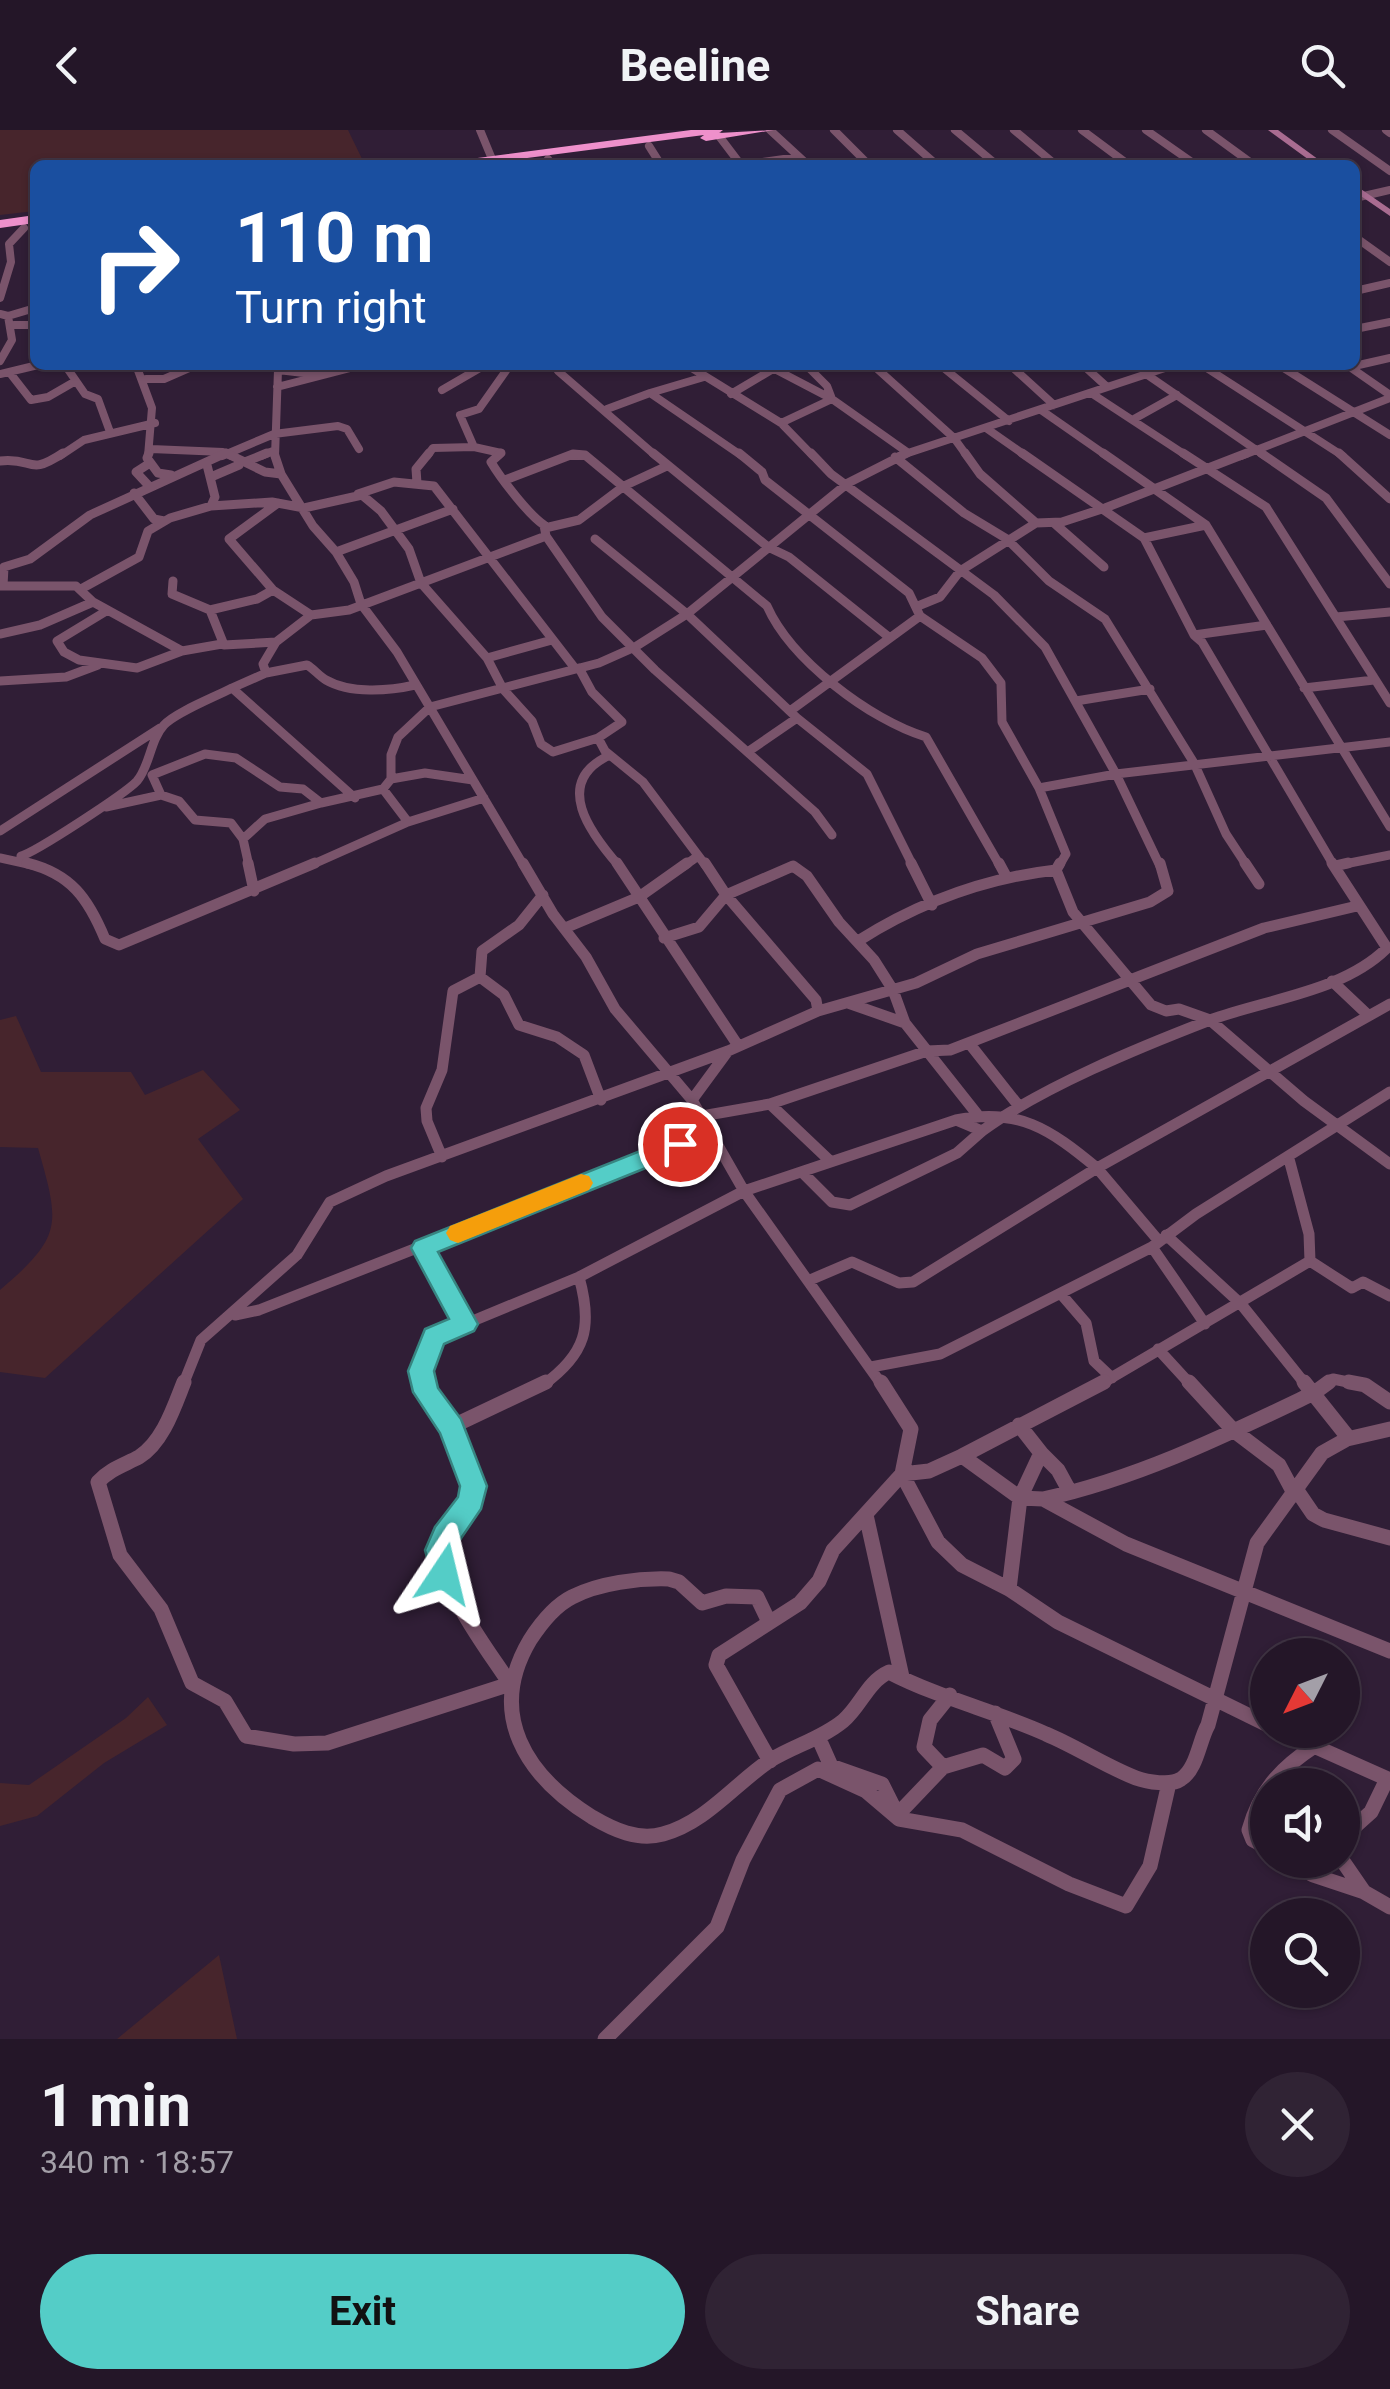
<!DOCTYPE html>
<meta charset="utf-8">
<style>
:root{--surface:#241628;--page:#302334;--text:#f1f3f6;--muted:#a39fa8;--line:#413545;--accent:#54cdc7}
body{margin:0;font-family:Roboto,sans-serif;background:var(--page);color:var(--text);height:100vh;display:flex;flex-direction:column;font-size:38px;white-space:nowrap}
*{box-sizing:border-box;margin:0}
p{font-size:32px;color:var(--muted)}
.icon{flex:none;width:55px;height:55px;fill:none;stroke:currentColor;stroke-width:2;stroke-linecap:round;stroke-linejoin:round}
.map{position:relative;height:1909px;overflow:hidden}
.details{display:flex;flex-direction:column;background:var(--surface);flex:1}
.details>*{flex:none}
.guide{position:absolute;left:30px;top:30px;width:1330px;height:210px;border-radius:15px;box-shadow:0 2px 8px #0004,0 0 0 2px var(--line);background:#1a4fa0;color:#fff;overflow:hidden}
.needle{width:65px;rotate:228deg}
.buttons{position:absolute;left:1250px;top:1508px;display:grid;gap:20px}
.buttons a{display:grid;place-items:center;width:110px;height:110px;border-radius:50%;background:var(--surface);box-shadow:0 2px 8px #0004,0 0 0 2px var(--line);font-size:50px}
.pin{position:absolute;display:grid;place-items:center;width:85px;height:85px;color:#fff;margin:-42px;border:5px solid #fff;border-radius:50%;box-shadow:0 2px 10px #0007}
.me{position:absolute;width:110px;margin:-55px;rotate:10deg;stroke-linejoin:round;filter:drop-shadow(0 0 8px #0008)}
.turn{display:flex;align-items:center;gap:35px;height:210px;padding:0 40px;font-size:45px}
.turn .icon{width:130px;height:130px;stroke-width:2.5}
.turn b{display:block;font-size:70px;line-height:85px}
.round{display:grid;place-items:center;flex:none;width:105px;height:105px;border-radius:52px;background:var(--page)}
.summary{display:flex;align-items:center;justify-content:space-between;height:170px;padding:0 40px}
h1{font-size:60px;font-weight:700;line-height:75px}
.cta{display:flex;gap:20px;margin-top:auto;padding:20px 40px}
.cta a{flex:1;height:115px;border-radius:60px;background:var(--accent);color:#111;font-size:40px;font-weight:700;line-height:115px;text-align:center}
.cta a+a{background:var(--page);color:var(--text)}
header{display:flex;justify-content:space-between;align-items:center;height:130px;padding:0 40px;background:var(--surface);font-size:45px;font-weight:700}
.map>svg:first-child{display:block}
.green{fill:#47252c}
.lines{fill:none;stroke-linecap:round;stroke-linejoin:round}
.street-far3{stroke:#7a546b;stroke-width:8}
.street-far2{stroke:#7a546b;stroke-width:9}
.street-far1{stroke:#7a546b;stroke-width:11}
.street{stroke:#7a546b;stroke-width:15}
.secondary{fill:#a96c91;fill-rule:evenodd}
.highway{fill:#ee90cb;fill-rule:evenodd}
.route{fill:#54cdc7;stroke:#378581;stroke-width:2.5}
.slow{fill:#f59e0b}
</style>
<header><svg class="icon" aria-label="back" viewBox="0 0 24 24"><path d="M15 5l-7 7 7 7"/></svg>Beeline<svg class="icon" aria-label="search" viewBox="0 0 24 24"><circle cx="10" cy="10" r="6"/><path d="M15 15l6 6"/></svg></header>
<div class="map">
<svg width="1390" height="1909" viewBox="0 0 1390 1909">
<rect width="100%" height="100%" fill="#301e36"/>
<path class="green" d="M 0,0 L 348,0 L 365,35 L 35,35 L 35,81 L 0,85 Z
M 16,886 L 41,942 L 131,942 L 145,965 L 203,940 L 240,980 L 198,1009 L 243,1069 L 45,1248 L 0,1242 L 0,1160 C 63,1106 60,1095 38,1018 L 0,1017 L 0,890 Z
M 148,1567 L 167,1595 L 104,1633 L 37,1686 L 0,1696 L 0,1653 L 29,1655 L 126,1588 Z
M 219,1825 L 237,1909 L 117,1909 Z"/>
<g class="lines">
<path class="street-far3" d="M 480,0 L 492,29
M 770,0 L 808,35
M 834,0 L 869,35
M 897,0 L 937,35
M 955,0 L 997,35
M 1014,0 L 1056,35
M 1082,0 L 1129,35
M 1146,0 L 1196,35
M 1206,0 L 1254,35
M 1332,0 L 1390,41
M 1386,0 L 1390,3
M 719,6 L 741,35
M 649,16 L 661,35
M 548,29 L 552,35
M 740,35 L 798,27
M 1355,68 L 1390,60
M 1355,107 L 1390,132
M 1355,161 L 1390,153
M 0,168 L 11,132 L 9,114 L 24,98
M 0,184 L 8,186 L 35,178
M 14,195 L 35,195
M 1355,199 L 1390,192
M 0,231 L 12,210 L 8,186
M 65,235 L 85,264 L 98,269 L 110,302
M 136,235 L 152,278 L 148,326
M 274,235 L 278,240 L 275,326
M 565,235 L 558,241 L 656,326
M 687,235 L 781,293 L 813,326
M 767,235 L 832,269 L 907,322
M 806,235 L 827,256 L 832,269
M 873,235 L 954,308 L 967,326
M 940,235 L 1009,291
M 1010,235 L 1054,275
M 1083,235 L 1106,256
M 1202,235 L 1343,326
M 1279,235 L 1390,305
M 1347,235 L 1390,265
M 1350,237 L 1390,228
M 278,240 L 321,245
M 10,243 L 31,270 L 48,267 L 74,252
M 0,244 L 38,235
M 1146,244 L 1265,326
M 146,249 L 164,249 L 196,235
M 277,257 L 362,235
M 442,260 L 485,235
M 650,263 L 704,247
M 1091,263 L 1187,326
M 731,264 L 773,239
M 607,279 L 650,263 L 742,326
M 1041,280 L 1107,326
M 1134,289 L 1177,265
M 781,293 L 832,269
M 986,298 L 1026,326
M 474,317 L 460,285 L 479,279 L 510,235
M 151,319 L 223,322 L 231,326
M 60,326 L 84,310 L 155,293
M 222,326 L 274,304 L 338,296 L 347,299 L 359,319
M 261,326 L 273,321
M 427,326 L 433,318 L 474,317 L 501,323 L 498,326
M 569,326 L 586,326
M 899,326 L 1174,235
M 1241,326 L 1390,268"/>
<path class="street-far2" d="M 149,323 L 147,328 L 158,343 L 171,345
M 226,323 L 265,342 L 281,344
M 274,323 L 281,344 L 313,396 L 336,422 L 354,452 L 361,474 L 397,522 L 524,736
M 501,323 L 491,332 C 501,349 529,385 544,395 L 546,406 L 602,487 L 655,540 L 815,682 L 832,705
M 653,323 L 768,417 L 789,427 L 890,508
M 739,323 L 762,342 L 765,350 L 909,463 L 920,486 L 982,528 L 1001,553 L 1002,592 L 1039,658 L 1066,724 L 1059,736
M 811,323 L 831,344 L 994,465 L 1045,517 L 1116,644 L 1160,736
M 965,323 L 980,344 L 1036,393
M 1022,323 L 1144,408 L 1194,505 L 1202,512 L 1334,736
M 1103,323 L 1206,395 L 1390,697
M 1183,323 L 1266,377 L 1390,573
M 1261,323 L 1326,368 L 1390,454
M 1339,323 L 1390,369
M 895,327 L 964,383 L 1007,409 L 1049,451 L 1105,489 L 1194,633 L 1226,704 L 1247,736
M 0,331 C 35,327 27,347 63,323
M 245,332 L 267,323
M 207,335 L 215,367 L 211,376
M 211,347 L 239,335 L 238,329
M 505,350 L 573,324 L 585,325 L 767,476 C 791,530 870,590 926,607 L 1000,736
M 417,353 L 416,339 L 429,323
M 149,356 L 136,342 L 150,333
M 134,363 L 154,389 L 164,391
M 358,364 L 394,352 L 434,356 L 574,537
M 278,373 L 229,409 L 273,460 L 311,485 L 349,480 L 546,406
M 1054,393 L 1104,437
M 545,398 L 579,390 L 624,356 L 667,336
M 1144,408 L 1206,395
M 595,409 L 687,484 L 797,588 L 867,644 L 913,736
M 336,422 L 453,379
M 173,451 L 172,464 L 210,480 L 224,515 L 276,512
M 0,456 L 76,456 L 93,472 L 182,521
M 3,456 L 4,437 L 30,429 L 90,385 L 226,323
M 81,459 L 139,427 L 148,401 L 170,388 L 211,376 L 272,372 L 304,378 L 362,365 L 381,381 L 409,419 L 421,453 L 487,528 L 503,559 L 532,591 L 541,614 L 553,622 L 598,608
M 918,476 L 940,467 L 960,441 L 1036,393 L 1062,392 L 1105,378 L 1247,323
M 108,480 L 57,511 L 64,522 L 79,530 L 137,538 L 182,521 L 222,514
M 210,480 L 257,469 L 273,460
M 1336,487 L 1390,482
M 0,504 L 40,495 L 93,472
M 1194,505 L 1267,495
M 487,528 L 552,510
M 579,538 L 592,562 L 622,592 L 598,608 L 605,621 L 643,652 L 706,736
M 266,543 L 263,534 L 276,512 L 311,485
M 0,551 L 66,547 L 98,535
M 1304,558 L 1374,550
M 1076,571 L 1150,559
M 790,581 L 920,486
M 749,621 L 797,588
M 610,625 C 551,652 591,704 619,736
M 391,649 L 425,643 L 473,650
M 1039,658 L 1116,644 L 1390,612
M 383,659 L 408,692
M 161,665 L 179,671 L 195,690 L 231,693 L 243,709
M 355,668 L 232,558 L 266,543 L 307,535 C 314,539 319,546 326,550 C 350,564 389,561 415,555
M 106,677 L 161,665 L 152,645 L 205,624 L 236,628 L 280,657 L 303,659 L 321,673 L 383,659 L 391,649 L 391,625 L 398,607 L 430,577 L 599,533 L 635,517 L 687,484 L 848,353 L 907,323
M 0,701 L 160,598
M 21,726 C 36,722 126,663 137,651 C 150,636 150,610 164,595 C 176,582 215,567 232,558
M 0,728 L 37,736
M 249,736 L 243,709 L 265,689 L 321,673
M 309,736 L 408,692 L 484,668
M 684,736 L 698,726
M 1335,736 L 1390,725"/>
<path class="street-far1" d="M 27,733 C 71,744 88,768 105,809 L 119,815 L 315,733
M 248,733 L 254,761
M 523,733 L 553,784 L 586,827 L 615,879 L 692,970 L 744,1061 L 882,1255
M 617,733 L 737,914
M 705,733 L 726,765 L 816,870 L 818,881
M 911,733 L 932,775
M 999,733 L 1006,746
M 1060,733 L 1056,740 L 1073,782 L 1151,875 L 1166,881 L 1179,879 L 1210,890 L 1304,971 L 1390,1034
M 1245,733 L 1259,754
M 1335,736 L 1348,733
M 565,798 L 639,767 L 687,733
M 664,808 L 699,797 L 726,765 L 793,736 L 807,746 L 839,792 L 874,830 L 893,860 L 905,893 L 977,984
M 858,811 C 918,773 986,748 1056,740
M 480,847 L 504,865 L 519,895 L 557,907 L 584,925 L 601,970
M 1332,851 L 1369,886
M 848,873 L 905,893
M 969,913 L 1018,975
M 692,970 L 728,921
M 770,974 L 829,1030
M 702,986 L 770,974 L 927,921 L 950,920 L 1264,798 L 1357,776
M 956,990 C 1018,977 1050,999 1097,1038 L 1390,874
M 442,1027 L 427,991 L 426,978 L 442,940 L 453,861 L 480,847 L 482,821 L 519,795 L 543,765
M 803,1043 L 832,1072 L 850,1075 L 957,1023 L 982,1001
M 1166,1105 L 1241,1174 L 1306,1255
M 1152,1117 L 1205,1194
M 423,1118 L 465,1194
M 1310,1131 L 1352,1158 L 1363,1152 L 1390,1166
M 810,1150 L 852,1132 L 899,1153 L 913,1152 L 1097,1038 L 1158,1110
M 1061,1164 L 1086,1193 L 1094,1231 L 1112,1248
M 235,1185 L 259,1180 L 712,1002
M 1158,1219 L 1191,1255
M 871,1237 L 940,1224 L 1152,1117 L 1196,1084 L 1390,962
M 183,1255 L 201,1210 L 297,1125 L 330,1072 L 386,1046 L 728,921 L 818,881 L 916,853 L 977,824 L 1150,772 L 1168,761 L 1160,733
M 426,1255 L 423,1231 L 434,1207 L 579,1147 L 744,1061 L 956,990 L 982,1001 C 1042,957 1140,917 1210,890 C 1267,869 1343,862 1387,818 L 1332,733
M 543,1255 C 586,1224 593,1197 579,1147
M 1099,1255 L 1310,1131 L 1309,1104 L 1289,1029
M 1325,1255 L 1333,1249 L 1363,1255"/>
<path class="street" d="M 184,1252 C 174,1277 163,1312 139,1327 C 124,1335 110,1339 98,1352 L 120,1425 L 161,1479 L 192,1553 L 225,1571 L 246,1606 L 294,1614 L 327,1613 L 510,1554 C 490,1522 429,1446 445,1411 C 454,1392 475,1380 473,1357 C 470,1318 440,1287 425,1252
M 881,1252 L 911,1299 L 902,1344 L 938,1412 L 962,1435 L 1009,1459 L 1058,1492 L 1268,1595
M 1189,1252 L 1233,1300 L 1279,1335 L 1295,1365 L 1298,1362 L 1313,1384 L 1324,1390 L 1390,1408
M 1304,1252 L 1347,1306
M 1349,1252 L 1365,1255 L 1390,1272
M 451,1297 L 546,1252
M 1041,1323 L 1058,1340 L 1070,1362
M 962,1326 L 1104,1252
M 1043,1369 C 1139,1348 1226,1305 1314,1263 L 1329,1252
M 866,1385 L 902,1547
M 1009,1459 L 1020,1368 L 1041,1323 L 1019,1295
M 769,1492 L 757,1467 L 726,1466 L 702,1473 L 679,1452 L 669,1449 C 639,1448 599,1453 572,1467 C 554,1476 541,1493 530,1510 C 486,1584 526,1646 592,1687 C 614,1700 638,1711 663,1704 C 705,1693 735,1654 769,1631 C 793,1616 821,1609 843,1591 C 861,1576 867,1552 889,1542 C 939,1568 995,1581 1046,1604 C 1077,1617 1105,1636 1136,1648 C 1147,1652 1171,1656 1181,1649 C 1197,1639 1199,1611 1208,1595 L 1257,1413 L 1322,1323 L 1347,1309 L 1390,1299
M 1278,1600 L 1390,1650
M 819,1609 L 831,1636 L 882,1654 L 894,1678 L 901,1681 L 943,1637 L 924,1617 L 930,1590 L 950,1565
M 770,1631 L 716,1535 L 719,1525 L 800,1473 L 819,1451 L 833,1420 L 902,1344 L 929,1341 L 962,1326 L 1020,1368 L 1043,1369 L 1126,1414 L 1390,1521
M 943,1637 L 983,1625 L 1005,1638 L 1014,1629 L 995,1583
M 1342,1708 L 1371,1682 L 1387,1649
M 1268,1718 L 1253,1710 L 1249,1700 C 1260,1661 1280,1639 1313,1617
M 1285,1730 L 1313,1745 L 1364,1762
M 1342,1730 L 1364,1762 L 1390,1777
M 605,1909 L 717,1797 L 743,1730 L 780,1660 L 818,1639 L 866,1661 L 899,1689 L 962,1700 L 1069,1754 L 1126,1776 L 1150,1736 L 1169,1653"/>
<path class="secondary" d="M 1268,0 L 1278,0 L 1326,35 L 1316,35 Z
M 1355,55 L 1390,79 L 1390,86 L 1355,62 Z"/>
<path class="highway" d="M 691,0 L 723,0 L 719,3 L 774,0 L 706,11 L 700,8 L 704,5 L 474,35 L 441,35 L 447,32 Z
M 35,85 L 35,93 L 0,98 L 0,90 Z"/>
</g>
<path class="route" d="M 680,1005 L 688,1008 L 692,1014 L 688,1021 L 438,1122 L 478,1194 L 474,1201 L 444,1214 L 434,1241 L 438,1258 L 461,1289 L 487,1356 L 481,1379 L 453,1420 L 458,1444 L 454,1453 L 444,1457 L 434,1453 L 425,1420 L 435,1397 L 458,1367 L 460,1356 L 440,1303 L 413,1262 L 408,1241 L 425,1199 L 449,1189 L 411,1118 L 415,1111 Z"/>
<path class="slow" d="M 581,1044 L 589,1046 L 593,1053 L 589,1060 L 458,1113 L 450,1110 L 446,1103 L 450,1096 Z"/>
</svg>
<div class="buttons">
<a><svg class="needle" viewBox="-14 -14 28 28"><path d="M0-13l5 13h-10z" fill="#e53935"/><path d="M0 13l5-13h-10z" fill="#a39fa8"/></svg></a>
<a><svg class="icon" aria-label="sound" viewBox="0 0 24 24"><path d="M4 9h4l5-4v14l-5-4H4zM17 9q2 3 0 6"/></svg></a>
<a><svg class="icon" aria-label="search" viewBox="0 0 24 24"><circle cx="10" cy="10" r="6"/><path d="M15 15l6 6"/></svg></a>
</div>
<div class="pin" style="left:680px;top:1014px;background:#d93025"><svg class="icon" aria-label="arrive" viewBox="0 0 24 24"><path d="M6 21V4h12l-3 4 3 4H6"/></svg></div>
<svg class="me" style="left:444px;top:1444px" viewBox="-20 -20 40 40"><path d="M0-17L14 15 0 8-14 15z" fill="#54cdc7" stroke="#fff" stroke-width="4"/></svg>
<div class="guide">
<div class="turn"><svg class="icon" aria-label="right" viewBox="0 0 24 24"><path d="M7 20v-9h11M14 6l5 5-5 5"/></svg><div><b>110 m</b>Turn right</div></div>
</div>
</div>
<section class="details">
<div class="summary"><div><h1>1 min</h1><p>340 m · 18:57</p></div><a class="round"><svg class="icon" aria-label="close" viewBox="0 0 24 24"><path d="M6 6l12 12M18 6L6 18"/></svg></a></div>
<div class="cta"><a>Exit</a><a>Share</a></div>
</section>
